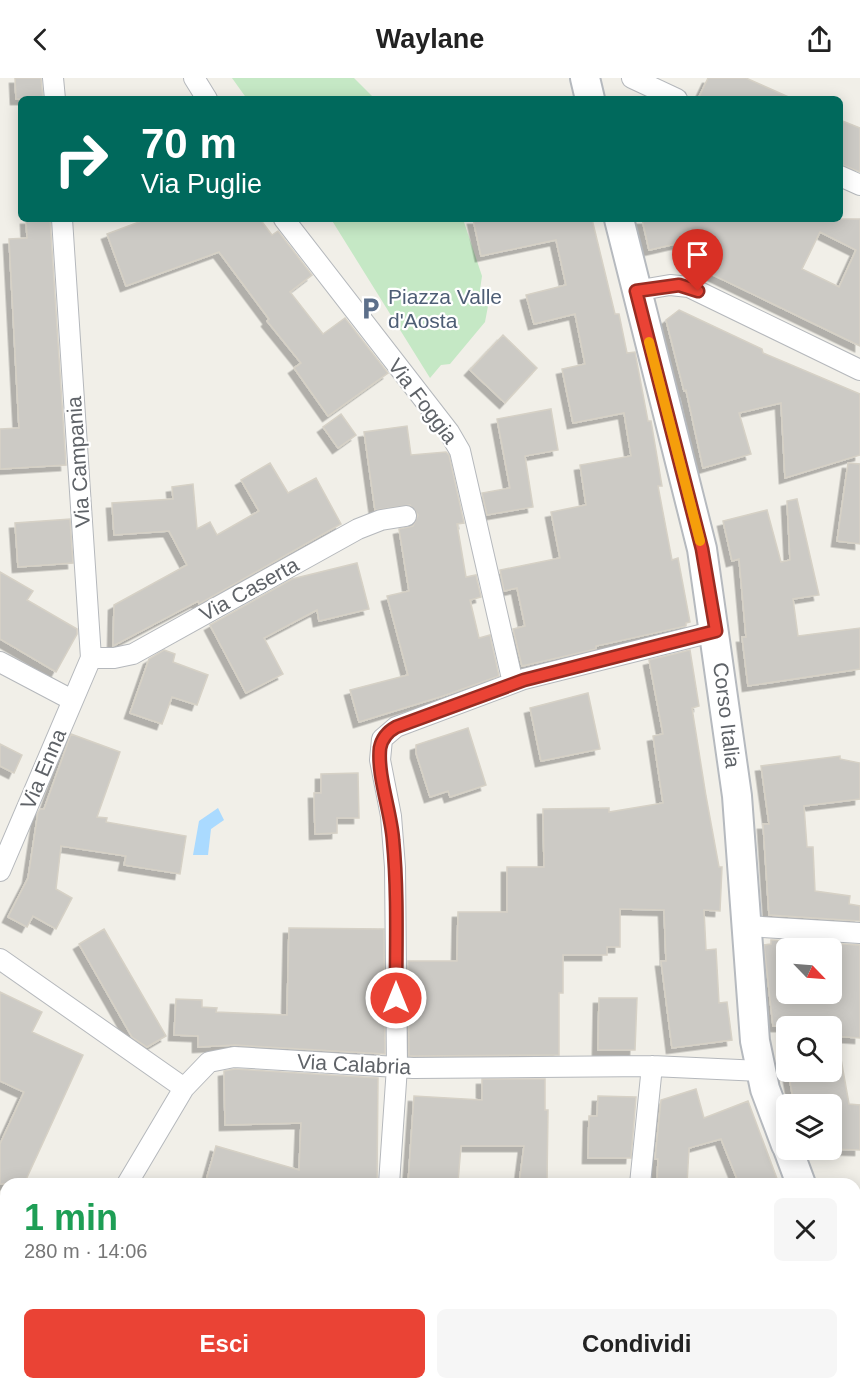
<!DOCTYPE html>
<html lang="it">
<meta charset="utf-8">
<style>
:root{--surface:#fff;--page:#f6f6f6;--text:#222;--muted:#767676;--accent:#ea4335}
body{margin:0;font-family:Arial,sans-serif;background:var(--page);color:var(--text);height:100vh;display:flex;flex-direction:column;font-size:22px;white-space:nowrap}
*{box-sizing:border-box;margin:0}
p{font-size:20px;color:var(--muted)}
.icon{flex:none;width:33px;height:33px;fill:none;stroke:currentColor;stroke-width:2;stroke-linecap:round;stroke-linejoin:round}
.map{position:relative;flex:1;overflow:hidden}
.drawer{position:absolute;left:0px;top:1100px;width:861px;height:212px;display:flex;flex-direction:column;background:var(--surface);border-radius:18px 18px 0 0;box-shadow:0 3px 15px #0003}
.drawer>*{flex:none}
.top-card{position:absolute;left:18px;top:18px;width:825px;height:126px;border-radius:9px;box-shadow:0 3px 15px #0003;background:#00695c;color:#fff;overflow:hidden}
.needle{width:39px;rotate:115deg}
.fabs{position:absolute;left:776px;top:860px;display:grid;gap:12px}
.fabs a{display:grid;place-items:center;width:66px;height:66px;border-radius:9px;background:var(--surface);box-shadow:0 3px 15px #0003;font-size:30px}
.pin{position:absolute;display:grid;place-items:center;width:51px;height:51px;color:#fff;margin:-62px -26px;border-radius:50% 50% 50% 0;rotate:-45deg;box-shadow:0 0 6px #0007}
.pin .icon{rotate:45deg}
.me{position:absolute;width:66px;margin:-33px;rotate:0deg;stroke-linejoin:round;filter:drop-shadow(0 0 4px #0008)}
.turn{display:flex;align-items:center;gap:21px;height:126px;padding:0 24px;font-size:27px}
.turn .icon{width:78px;height:78px;stroke-width:2.5}
.turn b{display:block;font-size:42px;line-height:51px}
.round{display:grid;place-items:center;flex:none;width:63px;height:63px;border-radius:9px;background:var(--page)}
.headline{display:flex;align-items:center;justify-content:space-between;height:102px;padding:0 24px}
h1{font-size:36px;font-weight:700;line-height:45px;color:#1e9e55}
.primary-button{display:flex;gap:12px;margin-top:auto;padding:12px 24px}
.primary-button a{flex:1;height:69px;border-radius:9px;background:var(--accent);color:#fff;font-size:24px;font-weight:700;line-height:69px;text-align:center}
.primary-button a+a{background:var(--page);color:var(--text)}
header{display:flex;justify-content:space-between;align-items:center;height:78px;padding:0 24px;background:var(--surface);font-size:27px;font-weight:700}
.map>svg:first-child{display:block}
.green{fill:#c5e8c5}
.water{fill:#aadaff}
.building{fill:#cccac5;stroke:#d6d1c6;stroke-width:1.5;fill-rule:evenodd;filter:url(#shadow)}
.lines{fill:none;stroke-linecap:round;stroke-linejoin:round}
.street-casing{stroke:#b5b8bc;stroke-width:22}
.secondary-casing{stroke:#b6babf;stroke-width:32}
.street{stroke:#fff;stroke-width:20}
.secondary{stroke:#fff;stroke-width:28}
.route-casing{stroke:#982c22;stroke-width:15}
.route{stroke:#ea4335;stroke-width:10}
.slow{stroke:#f59e0b;stroke-width:10}
.labels{text-anchor:middle;dominant-baseline:central;stroke-width:4.5;stroke-linejoin:round;paint-order:stroke}
.service-label{font-size:21px;fill:#4e5e75;stroke:#fff;text-anchor:start}
.street-label{font-size:21px;fill:#5f6368;stroke:#fff}
</style>
<header><svg class="icon" aria-label="back" viewBox="0 0 24 24"><path d="M15 5l-7 7 7 7"/></svg>Waylane<svg class="icon" aria-label="share" viewBox="0 0 24 24"><path d="M12 15V3M7 8l5-5 5 5M5 13v7h14v-7"/></svg></header>
<div class="map">
<svg width="860" height="1310" viewBox="0 0 860 1310">
<defs>
<filter id="shadow"><feDropShadow dx="-5.5" dy="5.5" stdDeviation="0" flood-color="#0004"/></filter>
</defs>
<rect width="100%" height="100%" fill="#f1efe8"/>
<path class="green" d="M 232,0 L 354,0 L 375,21 L 247,21 Z
M 331,141 L 463,141 L 482,198 L 480,212 L 488,228 L 485,244 L 450,286 L 441,287 L 430,300 Z
M 0,1134 L 6,1137 L 6,1214 L 0,1211 Z"/>
<path class="water" d="M 218,730 L 224,742 L 211,751 L 208,777 L 193,777 L 199,743 Z"/>
<path class="building" d="M 15,0 L 41,0 L 43,21 L 16,21 Z
M 708,0 L 746,0 L 793,21 L 698,21 Z
M 840,42 L 860,50 L 860,94 L 840,86 Z
M 26,141 L 50,141 L 66,387 L 0,391 L 0,351 L 19,350 L 9,161 L 27,160 Z
M 147,141 L 260,141 L 272,157 L 278,153 L 312,197 L 290,214 L 323,256 L 345,240 L 388,295 L 328,338 L 294,290 L 301,285 L 267,243 L 269,241 L 219,174 L 126,208 L 107,156 Z
M 473,141 L 592,141 L 615,236 L 619,236 L 627,275 L 635,274 L 648,343 L 651,343 L 662,408 L 658,408 L 672,482 L 678,480 L 690,544 L 686,545 L 686,548 L 596,568 L 596,571 L 522,588 L 513,551 L 525,548 L 517,510 L 504,513 L 500,492 L 560,480 L 551,434 L 586,427 L 580,387 L 631,378 L 624,335 L 573,345 L 562,291 L 585,286 L 575,236 L 534,246 L 526,217 L 566,207 L 556,162 L 481,178 Z
M 642,141 L 860,141 L 860,268 L 686,184 L 697,161 L 649,172 ZM 820,154 L 856,172 L 839,209 L 802,191 Z
M 679,232 L 762,271 L 763,275 L 860,316 L 860,377 L 785,400 L 781,325 L 739,335 L 751,376 L 703,390 L 686,312 L 684,313 L 666,242 Z
M 503,257 L 537,290 L 505,325 L 470,292 Z
M 551,331 L 558,372 L 525,378 L 533,429 L 487,437 L 482,415 L 510,410 L 497,341 Z
M 341,336 L 356,357 L 338,370 L 323,349 Z
M 407,348 L 411,377 L 446,374 L 449,377 L 464,445 L 457,446 L 466,499 L 476,497 L 481,519 L 470,522 L 479,560 L 490,557 L 499,598 L 443,618 L 359,644 L 350,612 L 408,597 L 387,518 L 409,513 L 399,451 L 413,448 L 418,437 L 410,427 L 375,432 L 364,354 Z
M 270,385 L 288,415 L 316,400 L 341,446 L 199,526 L 198,523 L 113,568 L 114,527 L 187,487 L 169,453 L 114,457 L 112,425 L 173,421 L 172,409 L 193,406 L 197,451 L 210,444 L 217,457 L 259,433 L 241,402 Z
M 848,385 L 860,386 L 860,466 L 837,463 Z
M 797,421 L 819,517 L 793,521 L 798,558 L 860,550 L 860,591 L 748,608 L 742,559 L 746,559 L 739,481 L 732,483 L 723,443 L 767,432 L 781,484 L 790,482 L 787,423 Z
M 70,441 L 73,485 L 18,489 L 15,445 Z
M 357,485 L 369,531 L 319,543 L 317,532 L 264,560 L 283,596 L 246,615 L 210,547 L 292,501 Z
M 0,494 L 33,513 L 27,522 L 77,551 L 77,556 L 56,594 L 0,561 Z
M 164,572 L 175,576 L 173,584 L 208,597 L 197,627 L 172,619 L 162,646 L 130,635 L 149,581 Z
M 690,572 L 699,628 L 692,630 L 706,718 L 719,789 L 722,789 L 720,833 L 704,832 L 706,872 L 716,871 L 719,925 L 727,924 L 732,962 L 672,970 L 661,883 L 666,883 L 664,832 L 620,831 L 620,869 L 607,869 L 607,877 L 563,877 L 563,915 L 559,915 L 559,977 L 409,978 L 408,883 L 457,883 L 458,834 L 507,834 L 507,789 L 544,789 L 543,731 L 609,730 L 609,734 L 663,725 L 653,658 L 663,656 L 649,582 Z
M 588,615 L 600,671 L 541,683 L 530,630 Z
M 468,650 L 486,707 L 450,719 L 448,713 L 430,719 L 416,675 L 416,667 Z
M 71,656 L 120,674 L 97,739 L 107,740 L 106,744 L 186,758 L 180,796 L 124,787 L 126,778 L 61,768 L 56,811 L 72,820 L 56,851 L 33,838 L 27,849 L 8,839 L 28,800 L 38,734 L 40,731 L 44,731 Z
M 0,666 L 22,677 L 14,695 L 0,688 Z
M 840,678 L 840,681 L 860,685 L 860,721 L 804,728 L 807,769 L 813,769 L 815,813 L 850,818 L 849,826 L 860,828 L 860,843 L 769,837 L 763,746 L 769,746 L 761,688 Z
M 358,695 L 359,740 L 337,740 L 337,755 L 315,756 L 314,715 L 321,715 L 321,696 Z
M 289,850 L 384,851 L 385,976 L 235,967 L 198,969 L 198,958 L 174,957 L 176,921 L 202,922 L 202,929 L 217,930 L 216,934 L 287,937 Z
M 104,851 L 166,958 L 147,969 L 132,959 L 79,866 Z
M 771,862 L 860,867 L 860,960 L 831,958 L 831,948 L 773,948 L 764,867 L 771,866 ZM 786,870 L 831,870 L 831,915 L 786,915 Z
M 0,914 L 42,934 L 32,954 L 83,977 L 24,1106 L 0,1106 L 0,1066 L 24,1014 L 0,1003 Z
M 599,920 L 637,920 L 635,972 L 598,972 Z
M 841,981 L 849,1026 L 860,1027 L 860,1072 L 831,1071 L 831,1026 L 794,1026 L 788,993 L 831,993 L 831,982 Z
M 235,991 L 378,1000 L 377,1106 L 205,1106 L 216,1068 L 299,1092 L 301,1045 L 225,1047 L 224,993 Z
M 482,1001 L 545,1001 L 545,1032 L 548,1032 L 547,1106 L 519,1106 L 524,1068 L 461,1068 L 458,1104 L 408,1106 L 414,1018 L 482,1022 Z
M 696,1011 L 704,1040 L 748,1023 L 779,1106 L 739,1106 L 721,1061 L 689,1070 L 687,1106 L 657,1106 L 658,1081 L 655,1081 L 661,1022 Z
M 598,1018 L 636,1019 L 631,1080 L 588,1080 L 589,1038 L 597,1038 Z"/>
<g class="lines">
<defs>
<path id="street" d="M 53,0 L 55,21
M 194,0 L 207,21
M 632,0 L 677,21
M 840,98 L 860,107
M 284,141 L 449,354 L 460,373 L 513,605
M 635,213 L 670,207 L 689,209 L 860,292
M 91,580 L 114,580 L 133,576 L 358,451 L 381,442 L 406,438
M 0,584 L 72,622
M 0,793 L 91,580 L 62,141
M 746,848 L 860,855
M 0,881 L 184,1010 L 209,984 L 234,979 L 413,990 L 652,988 L 761,993
M 127,1106 L 184,1010
M 389,1106 L 397,989 L 395,789 L 391,738 L 380,682 L 382,661 L 396,649 L 524,601 L 716,553
M 640,1106 L 652,988
M 0,1296 L 6,1298
M 33,1305 L 53,1310
M 364,1310 L 365,1305
M 617,1310 L 618,1305"/>
<path id="secondary" d="M 585,0 L 590,21
M 619,141 L 702,471 L 737,718 L 755,963 L 765,1011 L 786,1067
M 788,1071 L 801,1106
M 855,1237 L 860,1248"/>
</defs>
<use href="#street" class="street-casing"/>
<use href="#secondary" class="secondary-casing"/>
<use href="#street" class="street"/>
<use href="#secondary" class="secondary"/>
</g>
<g class="lines">
<defs>
<path id="route" d="M 396,920 C 396,867 398,814 393,762 C 391,734 377,697 380,670 C 382,660 387,654 396,649 L 524,602 L 716,553 L 702,471 L 636,213 L 679,207 L 698,213"/>
</defs>
<use href="#route" class="route-casing"/>
<use href="#route" class="route"/>
<path class="slow" d="M 649,264 L 700,463"/>
</g>
<defs>
<symbol id="parking-bare" viewBox="-9 -9 18 18"><path d="M-3.5-5.5H1a3.5 3.5 0 0 1 0 7H-1V5.5H-3.5ZM-1-3.4V-.6H.8a1.4 1.4 0 0 0 0-2.8Z" fill="#5c6f8a" stroke="#fff" stroke-width="2.5" paint-order="stroke"/></symbol>
</defs>
<g fill-rule="evenodd">
<use href="#parking-bare" x="354" y="214" width="33" height="33"/>
</g>
<g class="labels">
<g class="service-label">
<text x="388" y="218">Piazza Valle<tspan x="388" dy="24">d'Aosta</tspan></text>
</g>
<g class="street-label">
<text transform="translate(423 323) rotate(53)">Via Foggia</text>
<text transform="translate(78 384) rotate(-94)">Via Campania</text>
<text transform="translate(249 511) rotate(-29)">Via Caserta</text>
<text transform="translate(727 637) rotate(83)">Corso Italia</text>
<text transform="translate(43 691) rotate(-67)">Via Enna</text>
<text transform="translate(354 986) rotate(3)">Via Calabria</text>
</g>
</g>
</svg>
<div class="fabs">
<a><svg class="needle" viewBox="-14 -14 28 28"><path d="M0-13l5 13h-10z" fill="#e53935"/><path d="M0 13l5-13h-10z" fill="#767676"/></svg></a>
<a><svg class="icon" aria-label="search" viewBox="0 0 24 24"><circle cx="10" cy="10" r="6"/><path d="M15 15l6 6"/></svg></a>
<a><svg class="icon" aria-label="layers" viewBox="0 0 24 24"><path d="M12 4l9 5-9 5-9-5zM3 14l9 5 9-5"/></svg></a>
</div>
<div class="pin" style="left:698px;top:213px;background:#d93025"><svg class="icon" aria-label="arrive" viewBox="0 0 24 24"><path d="M6 21V4h12l-3 4 3 4H6"/></svg></div>
<svg class="me" style="left:396px;top:920px" viewBox="-20 -20 40 40"><circle r="17" fill="#ea4335" stroke="#fff" stroke-width="3"/><path d="M0-11L8 9 0 5-8 9z" fill="#fff"/></svg>
<div class="top-card">
<div class="turn"><svg class="icon" aria-label="right" viewBox="0 0 24 24"><path d="M7 20v-9h11M14 6l5 5-5 5"/></svg><div><b>70 m</b>Via Puglie</div></div>
</div>
<section class="drawer">
<div class="headline"><div><h1>1 min</h1><p>280 m · 14:06</p></div><a class="round"><svg class="icon" aria-label="close" viewBox="0 0 24 24"><path d="M6 6l12 12M18 6L6 18"/></svg></a></div>
<div class="primary-button"><a>Esci</a><a>Condividi</a></div>
</section>
</div>
